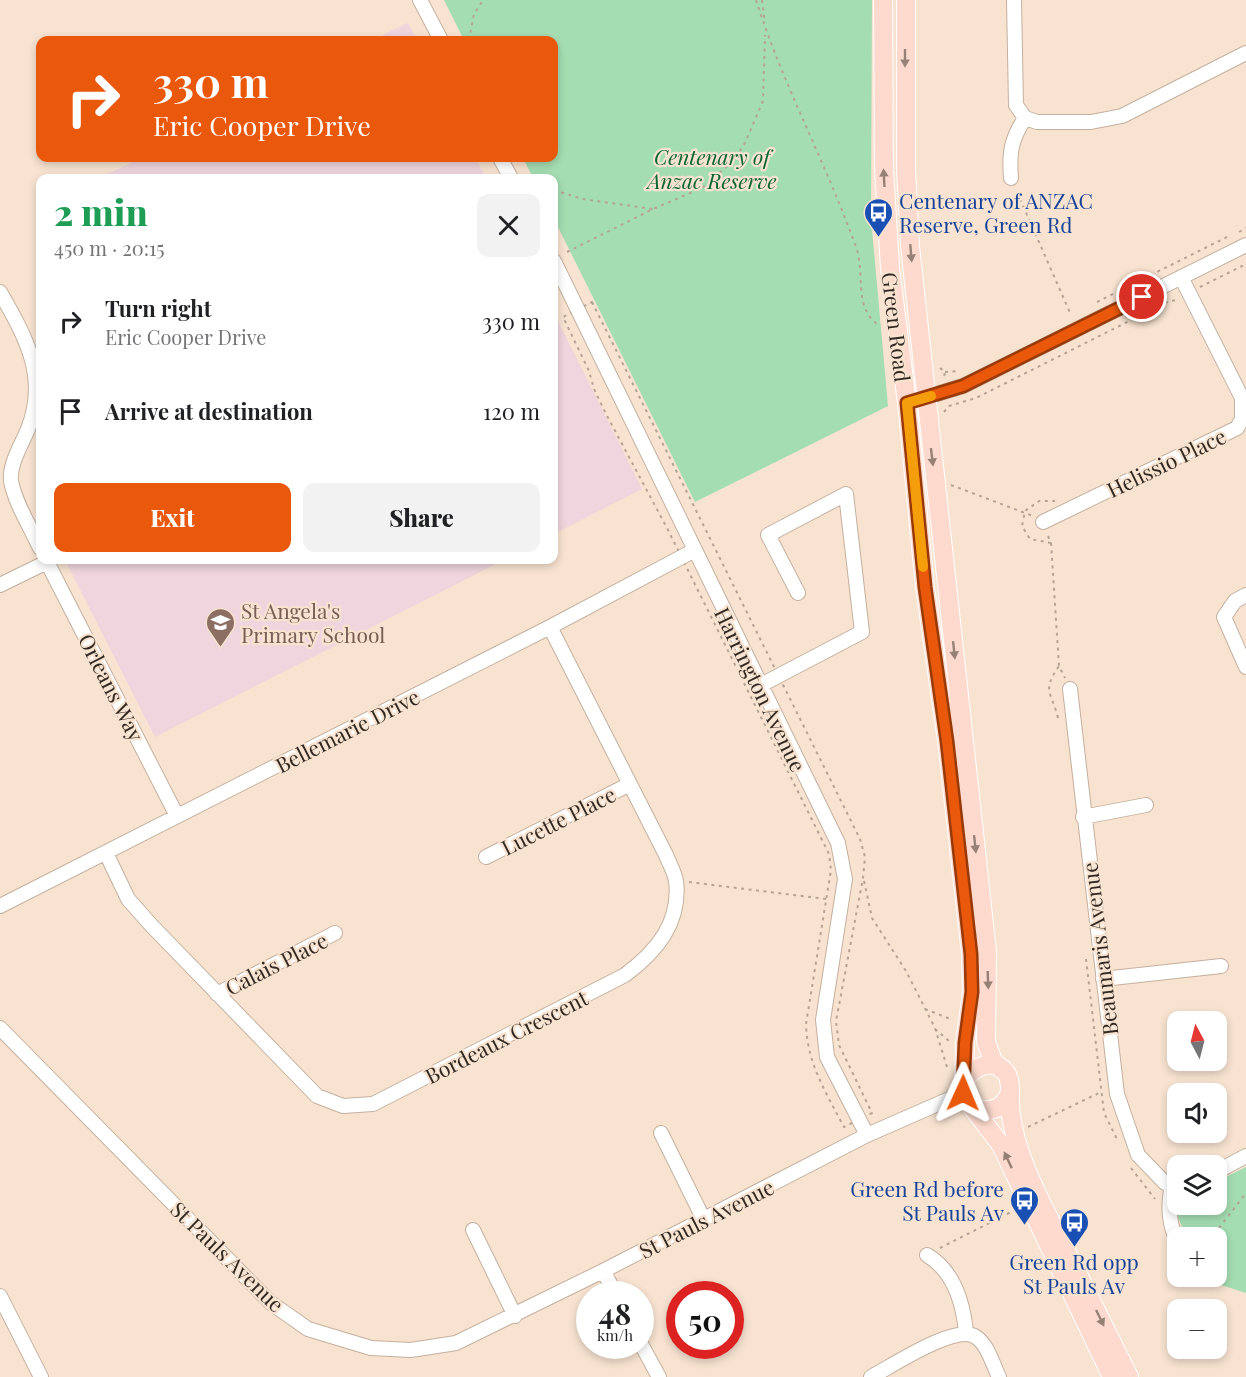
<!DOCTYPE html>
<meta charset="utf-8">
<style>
:root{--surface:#fff;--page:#f2f2f2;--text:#202124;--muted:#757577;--accent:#ea580c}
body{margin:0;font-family:"Playfair Display",serif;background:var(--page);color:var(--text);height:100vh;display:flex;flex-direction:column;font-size:22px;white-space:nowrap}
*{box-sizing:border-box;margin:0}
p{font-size:20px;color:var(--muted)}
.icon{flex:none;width:33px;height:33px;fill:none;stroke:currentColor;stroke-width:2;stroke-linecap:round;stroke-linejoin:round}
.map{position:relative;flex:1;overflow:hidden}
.panel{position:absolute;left:36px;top:174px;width:522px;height:390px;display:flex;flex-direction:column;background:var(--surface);border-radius:12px;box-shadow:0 3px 9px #0003}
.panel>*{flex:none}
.banner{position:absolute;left:36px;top:36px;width:522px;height:126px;border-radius:12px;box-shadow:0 3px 9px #0003;background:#ea580c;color:#fff;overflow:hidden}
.needle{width:39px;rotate:353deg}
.fabs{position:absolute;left:1167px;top:1011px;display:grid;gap:12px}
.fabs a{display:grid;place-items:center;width:60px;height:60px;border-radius:12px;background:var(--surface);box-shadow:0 3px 9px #0003;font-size:30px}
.speed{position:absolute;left:576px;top:1281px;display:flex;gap:12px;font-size:30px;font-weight:700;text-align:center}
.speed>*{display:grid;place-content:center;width:78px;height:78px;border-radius:50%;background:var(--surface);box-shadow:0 3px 9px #0003;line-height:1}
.speed small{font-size:15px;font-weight:400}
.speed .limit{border:9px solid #d22;background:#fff;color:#111}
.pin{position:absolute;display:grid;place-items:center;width:51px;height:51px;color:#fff;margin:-26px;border:3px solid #fff;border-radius:50%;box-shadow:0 2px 6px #0007}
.me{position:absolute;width:66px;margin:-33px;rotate:1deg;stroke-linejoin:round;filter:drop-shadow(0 0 4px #0008)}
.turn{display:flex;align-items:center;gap:21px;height:126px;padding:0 18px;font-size:27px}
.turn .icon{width:78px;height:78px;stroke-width:2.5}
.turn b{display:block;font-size:42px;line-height:51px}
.round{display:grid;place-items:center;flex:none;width:63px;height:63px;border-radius:12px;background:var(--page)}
.summary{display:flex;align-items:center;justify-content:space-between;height:102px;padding:0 18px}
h1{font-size:36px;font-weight:800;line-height:45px;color:#1e9e55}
.primary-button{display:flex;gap:12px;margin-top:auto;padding:12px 18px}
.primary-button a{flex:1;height:69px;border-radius:12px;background:var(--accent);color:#fff;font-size:24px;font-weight:800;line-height:69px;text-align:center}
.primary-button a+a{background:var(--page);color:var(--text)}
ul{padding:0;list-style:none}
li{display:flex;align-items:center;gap:18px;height:90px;padding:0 18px}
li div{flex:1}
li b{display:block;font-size:22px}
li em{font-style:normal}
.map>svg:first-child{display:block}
.education{fill:#efd5dd}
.green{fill:#a5ddb2}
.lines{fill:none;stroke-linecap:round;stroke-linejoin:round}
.minor-casing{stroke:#c5b09f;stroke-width:16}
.major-casing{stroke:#fff;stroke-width:20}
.path{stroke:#b5a496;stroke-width:2;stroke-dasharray:3 4.5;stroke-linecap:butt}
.minor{stroke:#fff;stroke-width:14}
.major{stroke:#fddacd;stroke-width:18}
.oneway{fill:#968177}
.route-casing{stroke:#983908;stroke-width:15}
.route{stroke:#ea580c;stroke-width:10}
.slow{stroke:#f59e0b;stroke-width:10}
.labels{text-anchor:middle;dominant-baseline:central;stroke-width:4.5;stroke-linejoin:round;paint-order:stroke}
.park-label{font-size:21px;font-style:italic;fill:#066631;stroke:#f8e3d1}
.transit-label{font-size:21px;fill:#164399;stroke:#f8e3d1;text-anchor:start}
.street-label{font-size:21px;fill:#302821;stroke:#f8e3d1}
.education-label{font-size:21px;fill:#785e54;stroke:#f8e3d1;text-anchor:start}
</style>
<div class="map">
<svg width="1246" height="1377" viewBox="0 0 1246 1377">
<rect width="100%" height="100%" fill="#f8e3d1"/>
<path class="education" d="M 408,23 L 417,40 L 372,40 Z
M 141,158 L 475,158 L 486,178 L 99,178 Z
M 554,313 L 642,489 L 554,534 Z
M 65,560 L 504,560 L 155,737 Z"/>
<path class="green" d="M 444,0 L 872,0 L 871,218 L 888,406 L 695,502 L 554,219 L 554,178 L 533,178 L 523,158 L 554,158 L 554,40 L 464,40 Z
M 1246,1167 L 1246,1293 L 1221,1285 L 1221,1272 L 1217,1266 L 1216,1238 L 1188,1237 C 1183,1227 1173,1215 1181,1205 L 1216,1204 L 1217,1181 Z"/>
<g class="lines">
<defs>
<path id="minor" d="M 420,0 L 441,40
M 1014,0 L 1016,105 L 1025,118
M 1025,118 L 1037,122 L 1091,122 L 1122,116 L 1246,53
M 500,158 L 511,178
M 1011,178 C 1009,153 1011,139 1025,118
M 554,261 L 838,843 L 845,879 L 823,1020 L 827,1057 L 867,1135
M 0,292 C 25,336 49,377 28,429 C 22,444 9,464 11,481 C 15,503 31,528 40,548
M 917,400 L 963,386 L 1246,245
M 1043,522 L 1237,428 L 1242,419 L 1242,398 L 1181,277
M 46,560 L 177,816
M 0,585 L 47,562
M 1246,595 L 1235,601 L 1224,617 L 1246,667
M 759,686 L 862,632 L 846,494 L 768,535 L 798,593
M 1070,689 L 1117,1094 L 1138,1155 L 1165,1183 L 1178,1184
M 1083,817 L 1146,805
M 106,853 L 128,899 L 151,925 L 317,1096 L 343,1106 L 373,1104 L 625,975 C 656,952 681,923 676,881 C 675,873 669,863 666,855 L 550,627
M 486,857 L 630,784
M 0,906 L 550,627 L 693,551
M 1103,979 L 1221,966
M 217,994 L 335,933
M 0,1028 L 271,1303 L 308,1329 L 371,1348 L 411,1350 L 456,1343 L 603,1271 L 867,1135 L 963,1093
M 661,1133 L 704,1220
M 1216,1172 L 1246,1156
M 1172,1184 C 1168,1205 1168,1223 1178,1243
M 473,1230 L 515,1316
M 927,1255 C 954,1271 963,1302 966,1332
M 603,1271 L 616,1294
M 1194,1276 L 1194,1278
M 0,1296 L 41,1377
M 640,1342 L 659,1377
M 871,1377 C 892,1366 956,1323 976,1337 C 988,1345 993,1365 999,1377"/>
<path id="major" d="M 883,0 L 884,169 L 890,268 L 907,403 L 925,587 L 947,741 L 971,954 L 972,992 L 965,1043 L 964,1081
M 906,0 L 906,170 L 910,246 L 987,952 L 986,1042 L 993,1061 L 1001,1069
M 1010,1092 C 1004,1107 996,1111 980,1110 C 926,1083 1013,1033 1010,1093 C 1007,1146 1046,1212 1070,1259 C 1090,1298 1109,1337 1129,1377
M 972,1107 L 1001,1145 L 1112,1377"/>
</defs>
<use href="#minor" class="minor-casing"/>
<use href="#major" class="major-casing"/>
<path class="path" d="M 756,0 C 783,85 826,163 856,247 C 866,275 852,308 880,326
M 762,0 L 765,23
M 469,40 L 474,14 L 483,0
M 554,190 L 582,199 L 653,209
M 1017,192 L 1071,315
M 1239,232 L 1246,228
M 567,252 L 653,209 L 702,188 L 733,161 L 745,143 L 763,101 L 765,35
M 1200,287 L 1246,264
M 592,302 L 860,839 L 865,857 L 863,878 L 836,1021 L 839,1045 L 872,1113 L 844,1127 C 826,1093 807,1063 806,1024 L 831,870 L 829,854 L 667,528 L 606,414 L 594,389 L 589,371 L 563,317 Z
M 1097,302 L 1231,235
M 940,368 L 945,372 L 944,377
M 945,372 L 960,371
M 944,412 L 949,406 L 976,398 L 1169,301 L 1178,300
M 951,485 L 1033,516
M 1048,536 L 1051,543 L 1059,666 L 1065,678
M 1051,543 L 1030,539 L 1022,526 L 1025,511 L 1039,501 L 1055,501
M 1058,718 C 1052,692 1041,692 1059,666
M 864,881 L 872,918 L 906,971 L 935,1028 L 947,1067
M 689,882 L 826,899
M 1086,959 L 1104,1113 L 1117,1139
M 925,1009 L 953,1020
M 935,1029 L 949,1041
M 1028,1127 L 1101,1092
M 1131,1168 L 1155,1199
M 1199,1238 L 1219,1228 L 1246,1193
M 940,1248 L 1015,1210"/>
<use href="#minor" class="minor"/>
<use href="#major" class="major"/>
</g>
<defs><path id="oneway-solid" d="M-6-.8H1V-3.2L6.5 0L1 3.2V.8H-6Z" transform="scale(1.5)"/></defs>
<g class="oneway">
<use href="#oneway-solid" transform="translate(905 58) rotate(90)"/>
<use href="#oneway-solid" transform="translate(884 178) rotate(-93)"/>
<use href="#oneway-solid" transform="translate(911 253) rotate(85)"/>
<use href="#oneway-solid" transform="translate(932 457) rotate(83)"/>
<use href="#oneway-solid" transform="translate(954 650) rotate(84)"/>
<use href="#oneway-solid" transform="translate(975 844) rotate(84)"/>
<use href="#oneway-solid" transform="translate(988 980) rotate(88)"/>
<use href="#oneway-solid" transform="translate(1008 1160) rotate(-115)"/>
<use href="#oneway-solid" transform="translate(1100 1318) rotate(64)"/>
</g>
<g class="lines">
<defs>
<path id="route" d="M 963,1093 L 965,1043 L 972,992 L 971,954 L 947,741 L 925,587 L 907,403 L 963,386 L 1142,297"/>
</defs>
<use href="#route" class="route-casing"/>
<use href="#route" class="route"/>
<path class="slow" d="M 923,567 L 907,403 L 931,396"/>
</g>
<defs>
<symbol id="bus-pin" viewBox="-11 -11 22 30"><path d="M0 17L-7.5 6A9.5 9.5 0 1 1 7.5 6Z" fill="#1a4fb4" stroke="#f8e3d1"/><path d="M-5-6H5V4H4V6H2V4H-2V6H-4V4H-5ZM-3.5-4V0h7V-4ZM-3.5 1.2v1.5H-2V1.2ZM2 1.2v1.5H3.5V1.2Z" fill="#fff"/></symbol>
<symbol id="school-pin" viewBox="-11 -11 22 30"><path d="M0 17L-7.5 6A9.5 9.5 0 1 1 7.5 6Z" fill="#8d6e63" stroke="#f8e3d1"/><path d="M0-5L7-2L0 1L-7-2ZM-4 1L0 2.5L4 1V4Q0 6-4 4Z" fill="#fff"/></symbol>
</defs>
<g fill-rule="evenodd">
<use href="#bus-pin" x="862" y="196" width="33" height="45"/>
<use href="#school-pin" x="204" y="606" width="33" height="45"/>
<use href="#bus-pin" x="1008" y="1184" width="33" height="45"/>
<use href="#bus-pin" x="1058" y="1206" width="33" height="45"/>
</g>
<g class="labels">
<g class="park-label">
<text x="712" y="156">Centenary of<tspan x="712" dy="24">Anzac Reserve</tspan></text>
</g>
<g class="transit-label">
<text x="899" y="200">Centenary of ANZAC<tspan x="899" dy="24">Reserve, Green Rd</tspan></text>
<text x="1004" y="1188" text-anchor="end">Green Rd before<tspan x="1004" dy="24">St Pauls Av</tspan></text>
<text x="1074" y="1261" text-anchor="middle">Green Rd opp<tspan x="1074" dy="24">St Pauls Av</tspan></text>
</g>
<g class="street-label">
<text transform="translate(897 327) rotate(83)">Green Road</text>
<text transform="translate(1166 462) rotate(-26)">Helissio Place</text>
<text transform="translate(112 687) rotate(63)">Orleans Way</text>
<text transform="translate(761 689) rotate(64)">Harrington Avenue</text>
<text transform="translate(347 730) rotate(-27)">Bellemarie Drive</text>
<text transform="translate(558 820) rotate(-27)">Lucette Place</text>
<text transform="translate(1099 949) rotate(-97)">Beaumaris Avenue</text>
<text transform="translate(276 963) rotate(-27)">Calais Place</text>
<text transform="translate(506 1036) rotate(-27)">Bordeaux Crescent</text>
<text transform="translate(706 1218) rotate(-27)">St Pauls Avenue</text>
<text transform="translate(228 1256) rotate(44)">St Pauls Avenue</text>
</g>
<g class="education-label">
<text x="241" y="610">St Angela's<tspan x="241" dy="24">Primary School</tspan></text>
</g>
</g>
</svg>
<div class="fabs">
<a><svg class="needle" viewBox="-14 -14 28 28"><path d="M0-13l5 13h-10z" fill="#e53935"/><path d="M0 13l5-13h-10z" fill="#757577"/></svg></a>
<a><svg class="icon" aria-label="sound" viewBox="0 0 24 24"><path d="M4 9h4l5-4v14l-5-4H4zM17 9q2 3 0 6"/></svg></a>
<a><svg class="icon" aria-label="layers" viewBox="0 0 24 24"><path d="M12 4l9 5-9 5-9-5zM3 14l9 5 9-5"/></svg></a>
<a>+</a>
<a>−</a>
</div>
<div class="speed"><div>48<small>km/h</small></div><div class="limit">50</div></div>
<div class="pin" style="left:1142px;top:297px;background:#d93025"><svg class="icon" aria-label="arrive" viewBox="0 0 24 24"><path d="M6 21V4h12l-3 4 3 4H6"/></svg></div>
<svg class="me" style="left:963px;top:1093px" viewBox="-20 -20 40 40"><path d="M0-17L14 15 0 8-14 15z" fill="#ea580c" stroke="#fff" stroke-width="4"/></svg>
<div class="banner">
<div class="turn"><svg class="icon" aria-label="right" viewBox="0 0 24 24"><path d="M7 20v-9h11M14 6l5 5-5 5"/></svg><div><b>330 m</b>Eric Cooper Drive</div></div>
</div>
<section class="panel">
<div class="summary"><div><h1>2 min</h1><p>450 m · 20:15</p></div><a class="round"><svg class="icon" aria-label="close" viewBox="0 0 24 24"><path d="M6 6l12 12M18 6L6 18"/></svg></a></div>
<ul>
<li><svg class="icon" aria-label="right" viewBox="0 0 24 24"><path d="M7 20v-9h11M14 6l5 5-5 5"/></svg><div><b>Turn right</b><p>Eric Cooper Drive</p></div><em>330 m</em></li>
<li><svg class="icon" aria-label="arrive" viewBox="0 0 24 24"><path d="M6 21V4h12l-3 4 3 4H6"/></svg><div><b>Arrive at destination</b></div><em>120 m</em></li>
</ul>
<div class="primary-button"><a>Exit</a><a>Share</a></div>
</section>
</div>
